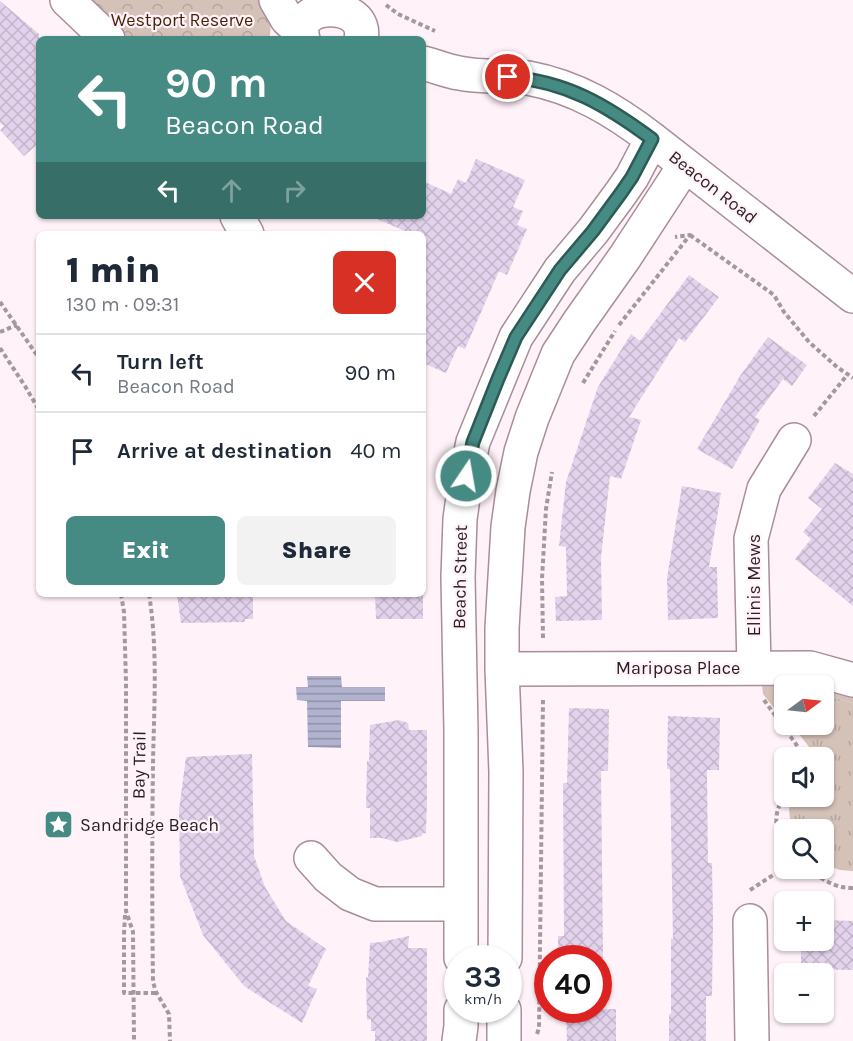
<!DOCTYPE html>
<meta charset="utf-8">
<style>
:root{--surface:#fff;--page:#f2f2f3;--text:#1f2937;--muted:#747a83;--line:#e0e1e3;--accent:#458b83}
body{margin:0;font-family:Karla,sans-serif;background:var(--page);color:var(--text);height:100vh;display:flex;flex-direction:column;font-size:22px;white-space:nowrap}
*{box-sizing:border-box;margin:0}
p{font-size:20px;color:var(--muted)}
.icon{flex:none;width:33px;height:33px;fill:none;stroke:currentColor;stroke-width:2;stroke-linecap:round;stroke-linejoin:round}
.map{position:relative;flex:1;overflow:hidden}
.sheet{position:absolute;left:36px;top:231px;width:390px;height:366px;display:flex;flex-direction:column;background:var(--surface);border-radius:9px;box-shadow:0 2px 4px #0004}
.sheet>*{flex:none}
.banner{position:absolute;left:36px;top:36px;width:390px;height:183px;border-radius:9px;box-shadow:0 2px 4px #0004;background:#458b83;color:#fff;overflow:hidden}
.needle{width:39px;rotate:75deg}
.controls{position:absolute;left:774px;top:675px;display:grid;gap:12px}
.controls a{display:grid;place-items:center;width:60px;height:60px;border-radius:9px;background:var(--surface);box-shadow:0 2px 4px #0004;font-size:30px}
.speed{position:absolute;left:444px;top:945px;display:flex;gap:12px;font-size:30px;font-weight:700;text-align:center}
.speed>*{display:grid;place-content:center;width:78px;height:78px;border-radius:50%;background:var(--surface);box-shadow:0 2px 4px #0004;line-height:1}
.speed small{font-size:15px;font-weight:400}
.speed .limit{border:9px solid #d22;background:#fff;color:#111}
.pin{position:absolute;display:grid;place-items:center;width:51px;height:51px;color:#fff;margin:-26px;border:3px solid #fff;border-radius:50%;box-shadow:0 2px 6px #0007}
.me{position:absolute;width:66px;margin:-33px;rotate:12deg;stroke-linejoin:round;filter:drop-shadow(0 0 4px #0008)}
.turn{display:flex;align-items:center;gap:21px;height:126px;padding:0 30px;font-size:27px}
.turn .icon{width:78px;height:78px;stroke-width:2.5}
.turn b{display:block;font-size:42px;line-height:51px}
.lanes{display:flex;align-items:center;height:57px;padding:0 30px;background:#0003;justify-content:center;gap:30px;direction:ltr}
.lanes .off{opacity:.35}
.round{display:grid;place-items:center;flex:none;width:63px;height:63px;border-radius:9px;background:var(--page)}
.overview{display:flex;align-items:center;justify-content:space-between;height:102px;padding:0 30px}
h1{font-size:36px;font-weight:800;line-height:45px}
.button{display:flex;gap:12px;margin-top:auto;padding:12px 30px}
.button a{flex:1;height:69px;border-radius:9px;background:var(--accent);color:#fff;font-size:24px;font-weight:800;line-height:69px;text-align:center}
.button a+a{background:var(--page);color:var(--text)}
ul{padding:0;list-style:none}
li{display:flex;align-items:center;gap:18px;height:78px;padding:0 30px;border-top:2px solid var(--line)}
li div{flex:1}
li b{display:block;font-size:22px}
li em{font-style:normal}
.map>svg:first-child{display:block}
.grass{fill:url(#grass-tufts)}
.forest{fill:url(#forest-crowns)}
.garden{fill:#d4c1b7}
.water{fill:url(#water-rules)}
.pier{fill:#fff2f8}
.building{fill:url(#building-cross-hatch)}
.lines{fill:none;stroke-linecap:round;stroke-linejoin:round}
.minor-casing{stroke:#a98d9b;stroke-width:36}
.path{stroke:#a5999f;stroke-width:4;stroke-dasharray:4.5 3;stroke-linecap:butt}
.minor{stroke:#fff;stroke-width:33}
.route-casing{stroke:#2d5a55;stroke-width:15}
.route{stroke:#458b83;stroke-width:10}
.labels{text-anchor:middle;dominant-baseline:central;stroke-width:4.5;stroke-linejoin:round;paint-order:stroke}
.park-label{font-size:18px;fill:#461f05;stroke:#fff2f8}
.street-label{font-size:18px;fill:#281d23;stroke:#fff2f8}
.poi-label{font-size:18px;fill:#281d23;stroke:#fff2f8;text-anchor:start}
</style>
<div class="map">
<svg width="853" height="1041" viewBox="0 0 853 1041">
<defs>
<pattern id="grass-tufts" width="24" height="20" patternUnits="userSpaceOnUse" patternTransform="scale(1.5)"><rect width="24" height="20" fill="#d4c1b7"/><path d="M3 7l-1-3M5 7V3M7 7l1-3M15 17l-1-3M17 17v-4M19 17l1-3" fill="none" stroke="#b6a59d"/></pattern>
<pattern id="forest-crowns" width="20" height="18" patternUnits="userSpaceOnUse" patternTransform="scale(1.5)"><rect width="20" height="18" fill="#d4c1b7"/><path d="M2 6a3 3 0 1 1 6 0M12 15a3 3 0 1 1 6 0" fill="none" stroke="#b6a59d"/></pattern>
<pattern id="water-rules" width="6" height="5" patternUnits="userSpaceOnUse" patternTransform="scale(1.5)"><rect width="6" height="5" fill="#b0b2ce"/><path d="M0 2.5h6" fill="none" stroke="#8f90a7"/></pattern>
<pattern id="building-cross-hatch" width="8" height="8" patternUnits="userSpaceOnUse" patternTransform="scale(1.5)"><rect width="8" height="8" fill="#e3d2ec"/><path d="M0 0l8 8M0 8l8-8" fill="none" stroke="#c3b4ca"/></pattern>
</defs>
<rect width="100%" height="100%" fill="#fff2f8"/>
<path class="grass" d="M 824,696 L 839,699 L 853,703 L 853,871 L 840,870 L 824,864 L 824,830 L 791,829 L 789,809 L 794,797 L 824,796 L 824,772 L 826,769 L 824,766 L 824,758 L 817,757 L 799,734 L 794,734 L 788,726 L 790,724 L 824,724 Z"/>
<path class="forest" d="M 91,0 L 265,0 C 269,14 273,25 269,39 L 129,39 Z"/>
<path class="garden" d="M 778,682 L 819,684 L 834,687 L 853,693 L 853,703 L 839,699 L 824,696 L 824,686 L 784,686 L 784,721 L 763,694 L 762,684 Z"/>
<path class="water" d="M 307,676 L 341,676 L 342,687 L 385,687 L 385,701 L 341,701 L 341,748 L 308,747 L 307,701 L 297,700 L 296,687 L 308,687 Z"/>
<path class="pier" d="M 0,989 L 132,990 L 135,991 L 135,1041 L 0,1041 Z"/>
<path class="building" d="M 0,1 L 39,34 L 39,143 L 24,156 L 0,130 L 4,126 L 0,123 Z
M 476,159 L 525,180 L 513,207 L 523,211 L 517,225 L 527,229 L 507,275 L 499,271 L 465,349 L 458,346 L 446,373 L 423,363 L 423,234 L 412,234 L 370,216 L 423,216 L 423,181 L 451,194 L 458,179 L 466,183 Z
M 689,275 L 719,297 L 685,342 L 679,338 L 629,417 L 641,420 L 621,479 L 610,476 L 601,557 L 602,620 L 556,621 L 555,597 L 567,596 L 566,547 L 559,546 L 566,482 L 598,387 L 631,334 L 640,341 Z
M 768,337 L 807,365 L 792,386 L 783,379 L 755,417 L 760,420 L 732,469 L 697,449 L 740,376 Z
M 835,463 L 853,474 L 853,606 L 795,559 L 811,539 L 803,532 L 822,509 L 808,498 Z
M 682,486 L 721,493 L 709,567 L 717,567 L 718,618 L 668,620 L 667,578 Z
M 177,594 L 253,594 L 253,619 L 245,619 L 245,622 L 181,623 Z
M 375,594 L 423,594 L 423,619 L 376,619 Z
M 569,708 L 609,709 L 608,771 L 601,771 L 603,958 L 558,958 L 558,936 L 564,936 L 563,783 L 567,783 Z
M 668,716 L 720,718 L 719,770 L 707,770 L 708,863 L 712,863 L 713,919 L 712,996 L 706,996 L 706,1041 L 669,1041 L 669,1014 L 671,1014 L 671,938 L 673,939 L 670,769 L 667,769 Z
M 399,720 L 408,723 L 409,730 L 427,730 L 427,800 L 426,833 L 422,834 L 422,836 L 397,842 L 382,838 L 370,838 L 370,808 L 366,808 L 367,761 L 369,761 L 370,725 Z
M 252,754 L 254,856 L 265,887 L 286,921 L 326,949 L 308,986 L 317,989 L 302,1023 L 244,986 L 203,935 L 180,876 L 179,810 L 186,757 Z
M 824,920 L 853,921 L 853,970 L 801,969 L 801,940 L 824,940 Z
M 409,936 L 408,948 L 427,948 L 427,1041 L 375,1041 L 375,1031 L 371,1031 L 371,1019 L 367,1020 L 366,977 L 368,978 L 370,943 L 381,942 Z
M 616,1009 L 616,1041 L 567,1041 L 566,1010 Z"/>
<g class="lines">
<defs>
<path id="minor" d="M 67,0 L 108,39
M 276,0 L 287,19 L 302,33
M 303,39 C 290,0 370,0 361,39
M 423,63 C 435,66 447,71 459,73 C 481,78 505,75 528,78 C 576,87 614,110 652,139 L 853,296
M 237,216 L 247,234
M 754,667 L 751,539 L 764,489 L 794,440
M 502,669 L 810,668 L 853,680
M 311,858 L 328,877 L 350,894 L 375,904 L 461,904
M 750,921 L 752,1041
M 461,958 L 461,731 L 458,577 L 460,519 L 466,476 L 473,442 L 516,337 L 560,270 L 593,231 L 621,193 L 632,177 L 652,139
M 505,958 L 506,772 L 502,669 L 502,628 L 508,527 L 513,491 L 521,452 L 532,418 L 558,354 L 579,322 L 625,257 L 685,165
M 504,1010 L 504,1041
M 459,1041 L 461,1026 L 461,1010"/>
</defs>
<use href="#minor" class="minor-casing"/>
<path class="path" d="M 386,5 L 398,14 L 435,31
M 690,235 L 774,295 L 784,312 L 809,342 L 837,367 L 853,378
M 0,302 L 39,358
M 619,325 L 690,235 L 675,237
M 0,332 L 17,325
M 0,348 L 25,386 L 39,410
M 583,383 L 615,331
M 814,416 L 848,374
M 121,594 L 124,612 L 126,682 L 126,911 L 133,932 L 134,1041
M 149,594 C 158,650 154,707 153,763 C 152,836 152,909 153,982 L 156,992 L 169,1014 L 170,1041
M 543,638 L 542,579 L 546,509 L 552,472
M 764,700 L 806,758
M 784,844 C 774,829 773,812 785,796
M 809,868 C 822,880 835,888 853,888
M 750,890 L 784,868
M 125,915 L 124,934 L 124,993 L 157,993
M 537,1034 L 539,1028 L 543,700"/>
<use href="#minor" class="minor"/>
</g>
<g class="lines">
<defs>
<path id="route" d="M 466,476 L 473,442 L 498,379 L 516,337 L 560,270 L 593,231 L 621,193 L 632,177 L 652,139 C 606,105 566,81 508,77"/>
</defs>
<use href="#route" class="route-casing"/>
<use href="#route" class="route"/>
</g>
<defs>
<symbol id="sight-square" viewBox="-11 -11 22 22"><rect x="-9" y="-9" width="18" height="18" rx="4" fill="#458b83" stroke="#fff2f8"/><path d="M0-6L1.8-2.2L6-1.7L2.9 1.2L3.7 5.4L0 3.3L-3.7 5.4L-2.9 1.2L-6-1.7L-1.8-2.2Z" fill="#fff"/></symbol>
</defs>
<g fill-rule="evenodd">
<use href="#sight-square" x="42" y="808" width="33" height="33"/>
</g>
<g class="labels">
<g class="park-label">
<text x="182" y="20">Westport Reserve</text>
</g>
<g class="street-label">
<text transform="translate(713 187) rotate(38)">Beacon Road</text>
<text transform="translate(460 577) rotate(-89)">Beach Street</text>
<text transform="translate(754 585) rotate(-90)">Ellinis Mews</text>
<text x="678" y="668">Mariposa Place</text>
<text transform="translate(139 765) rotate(-89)">Bay Trail</text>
</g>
<g class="poi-label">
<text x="80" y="825">Sandridge Beach</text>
</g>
</g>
</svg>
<div class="controls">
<a><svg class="needle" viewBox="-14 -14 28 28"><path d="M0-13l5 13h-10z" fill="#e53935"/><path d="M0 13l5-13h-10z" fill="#747a83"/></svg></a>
<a><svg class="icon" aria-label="sound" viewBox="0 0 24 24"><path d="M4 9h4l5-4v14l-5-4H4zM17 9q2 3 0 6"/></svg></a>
<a><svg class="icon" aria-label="search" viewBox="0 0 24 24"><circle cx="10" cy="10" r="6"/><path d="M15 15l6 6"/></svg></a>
<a>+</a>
<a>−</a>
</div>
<div class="speed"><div>33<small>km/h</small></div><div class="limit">40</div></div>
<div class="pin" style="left:508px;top:77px;background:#d93025"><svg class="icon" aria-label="arrive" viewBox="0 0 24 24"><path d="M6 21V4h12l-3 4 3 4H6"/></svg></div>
<svg class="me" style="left:466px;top:476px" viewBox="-20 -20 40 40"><circle r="17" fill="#458b83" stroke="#fff" stroke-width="3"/><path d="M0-11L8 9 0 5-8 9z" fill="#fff"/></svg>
<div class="banner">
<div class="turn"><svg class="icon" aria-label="left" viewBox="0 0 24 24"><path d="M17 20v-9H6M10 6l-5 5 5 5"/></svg><div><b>90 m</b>Beacon Road</div></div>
<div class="lanes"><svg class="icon" aria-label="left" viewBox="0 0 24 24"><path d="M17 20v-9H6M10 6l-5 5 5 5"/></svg><svg class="icon off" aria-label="ahead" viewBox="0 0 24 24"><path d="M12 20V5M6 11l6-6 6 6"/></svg><svg class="icon off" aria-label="right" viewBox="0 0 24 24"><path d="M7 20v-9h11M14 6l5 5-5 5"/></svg></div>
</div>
<section class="sheet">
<div class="overview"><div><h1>1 min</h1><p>130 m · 09:31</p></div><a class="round" style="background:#d93025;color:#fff"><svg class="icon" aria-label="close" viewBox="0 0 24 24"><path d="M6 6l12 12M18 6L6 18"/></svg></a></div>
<ul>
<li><svg class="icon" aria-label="left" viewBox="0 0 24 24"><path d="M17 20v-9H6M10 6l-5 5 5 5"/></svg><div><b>Turn left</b><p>Beacon Road</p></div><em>90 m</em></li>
<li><svg class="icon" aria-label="arrive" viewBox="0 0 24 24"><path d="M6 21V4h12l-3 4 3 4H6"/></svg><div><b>Arrive at destination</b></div><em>40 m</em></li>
</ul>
<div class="button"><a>Exit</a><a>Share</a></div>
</section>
</div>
